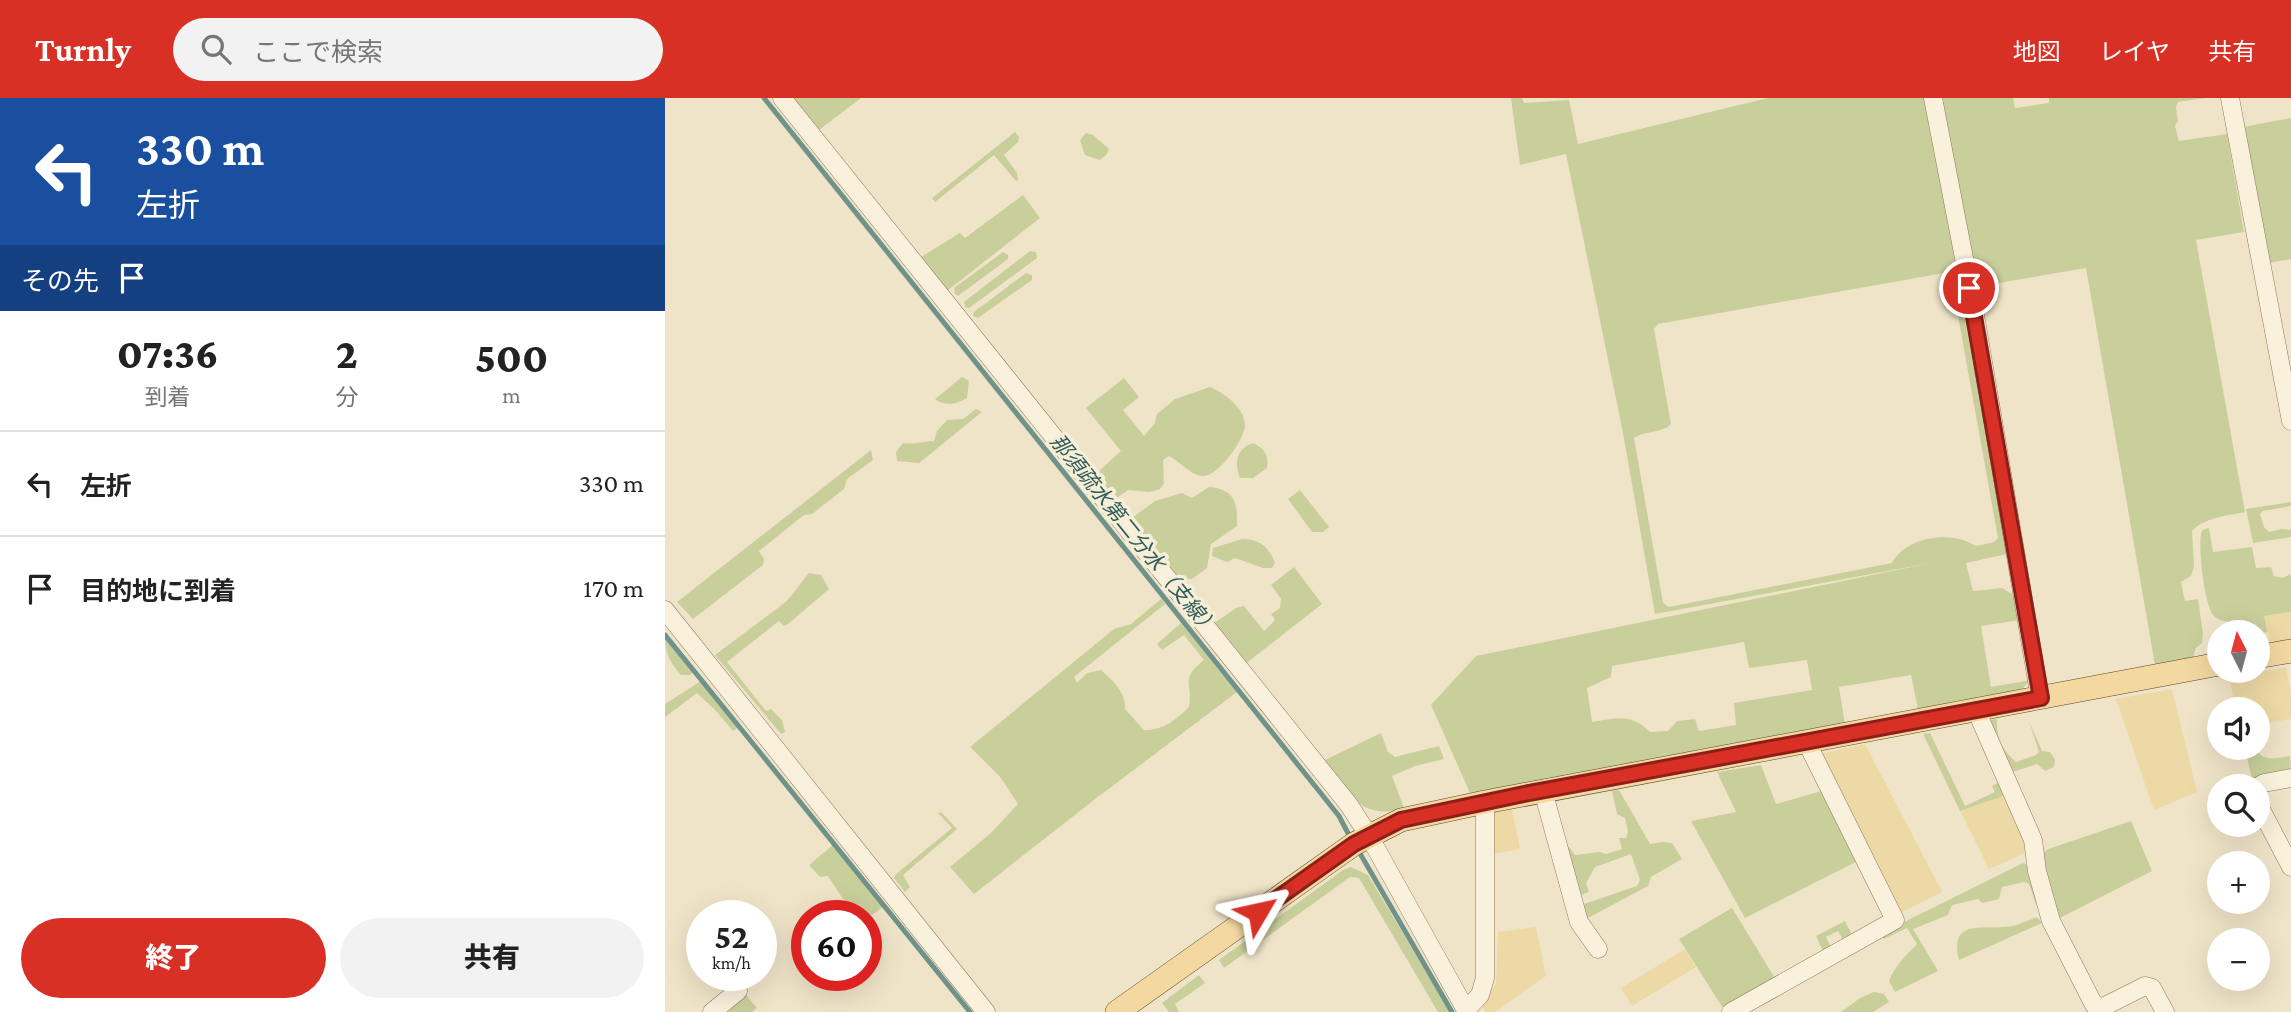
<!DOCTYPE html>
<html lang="ja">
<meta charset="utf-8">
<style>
:root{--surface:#fff;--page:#f2f2f2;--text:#222;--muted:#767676;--line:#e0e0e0;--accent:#d93025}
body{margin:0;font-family:"Crimson Pro","Noto Sans JP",serif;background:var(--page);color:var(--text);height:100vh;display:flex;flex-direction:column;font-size:26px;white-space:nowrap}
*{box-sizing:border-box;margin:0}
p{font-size:23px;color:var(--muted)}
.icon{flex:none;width:38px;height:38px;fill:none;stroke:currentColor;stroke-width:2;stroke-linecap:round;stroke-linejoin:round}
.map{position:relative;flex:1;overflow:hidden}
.panel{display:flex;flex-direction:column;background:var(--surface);width:665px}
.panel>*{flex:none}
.guide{background:#1a4fa0;color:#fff;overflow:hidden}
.needle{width:46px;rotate:354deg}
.controls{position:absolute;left:1542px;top:522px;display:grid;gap:14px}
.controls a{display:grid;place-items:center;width:63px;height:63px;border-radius:50%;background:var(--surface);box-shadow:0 7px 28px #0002;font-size:35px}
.speed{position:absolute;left:21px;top:802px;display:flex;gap:14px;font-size:35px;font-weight:700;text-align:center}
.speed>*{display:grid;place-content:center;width:91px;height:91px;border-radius:50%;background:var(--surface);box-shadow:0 7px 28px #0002;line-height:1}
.speed small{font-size:18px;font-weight:400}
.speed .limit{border:10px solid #d22;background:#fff;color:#111}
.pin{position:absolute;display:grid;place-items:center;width:60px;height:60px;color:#fff;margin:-30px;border:4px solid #fff;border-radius:50%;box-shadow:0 2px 7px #0007}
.me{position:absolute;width:77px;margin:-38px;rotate:54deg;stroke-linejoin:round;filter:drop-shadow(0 0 5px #0008)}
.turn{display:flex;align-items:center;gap:24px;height:147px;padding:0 21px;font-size:32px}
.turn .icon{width:91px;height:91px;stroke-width:2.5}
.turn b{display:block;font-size:49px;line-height:60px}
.then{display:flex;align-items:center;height:66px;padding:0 21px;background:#0003;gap:14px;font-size:26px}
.eta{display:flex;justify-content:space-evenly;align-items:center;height:119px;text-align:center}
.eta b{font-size:42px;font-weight:800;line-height:49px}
.action{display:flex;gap:14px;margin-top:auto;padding:14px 21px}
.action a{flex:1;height:80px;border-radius:42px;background:var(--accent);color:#fff;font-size:28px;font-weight:800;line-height:80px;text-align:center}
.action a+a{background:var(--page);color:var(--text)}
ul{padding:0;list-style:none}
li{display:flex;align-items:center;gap:21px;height:105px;padding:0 21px;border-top:2px solid var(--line)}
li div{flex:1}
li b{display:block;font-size:26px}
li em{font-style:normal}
header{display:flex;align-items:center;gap:42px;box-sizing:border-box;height:98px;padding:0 35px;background:var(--accent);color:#fff}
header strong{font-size:33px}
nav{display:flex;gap:38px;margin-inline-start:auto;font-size:24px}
.search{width:490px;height:63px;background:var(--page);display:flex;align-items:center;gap:18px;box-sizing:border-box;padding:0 24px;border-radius:38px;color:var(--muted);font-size:26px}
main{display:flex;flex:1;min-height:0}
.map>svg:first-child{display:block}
.green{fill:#c9cf9b;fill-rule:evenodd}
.sand{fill:#ecd9a5}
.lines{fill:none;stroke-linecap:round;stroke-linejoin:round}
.stream{stroke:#6f938a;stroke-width:5}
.minor-casing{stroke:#8d765c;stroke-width:19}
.major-casing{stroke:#5b4430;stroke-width:24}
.minor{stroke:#faf1dc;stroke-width:18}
.major{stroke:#f3d9a0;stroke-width:23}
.route-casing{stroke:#8d1f18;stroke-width:18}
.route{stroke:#d93025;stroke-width:12}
.labels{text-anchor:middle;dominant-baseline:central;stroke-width:7;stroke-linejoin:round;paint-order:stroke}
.water-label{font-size:21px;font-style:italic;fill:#2f5d5a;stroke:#f7eed8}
</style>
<header>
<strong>Turnly</strong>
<div class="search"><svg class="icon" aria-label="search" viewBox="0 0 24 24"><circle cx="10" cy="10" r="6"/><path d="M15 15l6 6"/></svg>ここで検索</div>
<nav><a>地図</a><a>レイヤ</a><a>共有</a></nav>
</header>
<main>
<section class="panel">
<div class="guide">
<div class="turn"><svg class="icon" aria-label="left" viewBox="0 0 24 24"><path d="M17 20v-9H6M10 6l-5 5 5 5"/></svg><div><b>330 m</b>左折</div></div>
<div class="then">その先<svg class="icon" aria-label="arrive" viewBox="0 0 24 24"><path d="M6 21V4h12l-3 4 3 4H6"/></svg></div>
</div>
<div class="eta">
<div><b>07:36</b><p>到着</p></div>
<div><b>2</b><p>分</p></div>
<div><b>500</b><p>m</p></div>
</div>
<ul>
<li><svg class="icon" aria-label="left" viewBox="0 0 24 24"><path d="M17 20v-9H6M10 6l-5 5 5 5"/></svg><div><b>左折</b></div><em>330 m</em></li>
<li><svg class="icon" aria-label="arrive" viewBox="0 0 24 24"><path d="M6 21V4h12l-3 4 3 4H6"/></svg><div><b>目的地に到着</b></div><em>170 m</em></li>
</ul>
<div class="action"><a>終了</a><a>共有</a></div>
</section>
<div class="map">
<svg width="1626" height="914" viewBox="0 0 1626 914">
<rect width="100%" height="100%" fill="#f0e4c8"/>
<path class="green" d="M 127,0 L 196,0 L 154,32 Z
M 846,0 L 857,0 L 859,5 L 904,2 L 913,46 L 1103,0 L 1263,0 L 1267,20 L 1281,18 L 1277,0 L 1348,0 L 1350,10 L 1384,5 L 1384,0 L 1540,0 L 1513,4 L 1511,9 L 1513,23 L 1510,28 L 1514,43 L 1562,36 L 1579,134 L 1531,142 L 1580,414 C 1562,418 1540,419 1527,433 L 1529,469 L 1526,478 L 1516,484 L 1520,503 L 1533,501 L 1538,536 L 1537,545 L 1531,550 L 1527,562 L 1490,567 L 1421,170 L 1310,189 L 1295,122 L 1283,125 L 1342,456 L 1301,465 L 1308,493 L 1337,490 L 1352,499 L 1355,522 L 1316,528 L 1326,589 L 1366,582 L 1355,593 L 1253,611 L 1246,577 L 1174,589 L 1180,626 L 805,695 L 766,607 L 811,558 L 1266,465 L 990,516 L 958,335 L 901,56 L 855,67 ZM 1279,175 L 1286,179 L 1333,440 L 1329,444 L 1311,448 C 1287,432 1241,438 1227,465 L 1004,509 L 998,505 L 969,340 C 981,332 996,336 1006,326 L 989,231 L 993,226 ZM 1079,544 L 1084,570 L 1142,562 L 1147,592 L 1069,605 L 1071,627 L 1034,633 L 1030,621 L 1012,623 L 1003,633 L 985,634 C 966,615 952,620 927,624 L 922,590 L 946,579 L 947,568 Z
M 1626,20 L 1626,161 L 1604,165 L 1578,29 Z
M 350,34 L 354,39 L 353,44 L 339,57 L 352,75 L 353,82 L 351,83 L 329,57 L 270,104 L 267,100 Z
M 421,35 L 428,37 L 444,51 L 441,57 L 435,62 L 420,57 L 415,42 Z
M 358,97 L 375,120 L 282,193 L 256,159 L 295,135 L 300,140 Z
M 365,153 L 371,154 L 372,160 L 304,210 L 300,209 L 299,204 Z
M 338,154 L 343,157 L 343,161 L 293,198 L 290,196 L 289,190 Z
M 361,175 L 367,177 L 367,182 L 313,220 L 308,218 L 309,214 Z
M 297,279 L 304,283 L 302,300 C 292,306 281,309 270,301 Z
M 459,280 L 474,299 L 458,312 L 479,338 L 490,325 L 492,316 L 510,301 L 545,289 C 559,295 580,309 580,328 C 579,342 552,381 536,378 C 525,376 514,363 504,358 L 498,362 L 499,385 L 495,391 L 485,394 L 463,392 L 446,404 L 430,381 L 436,371 L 456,353 L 421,310 Z
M 311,311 L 317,314 L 254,365 L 232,363 L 231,354 L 238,345 C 251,347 257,343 269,343 L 272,333 L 282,322 L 298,321 Z
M 588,345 C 600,351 604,357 602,370 L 588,380 L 575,380 C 569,366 571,350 588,345 Z
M 206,352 L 208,362 L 182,381 L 179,391 L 147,416 L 139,417 L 94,453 L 99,461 L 98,467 L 28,521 L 12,504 Z
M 544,389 C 569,391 573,404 572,428 L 546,446 L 542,470 L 527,481 L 512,480 L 466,425 L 468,419 L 490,403 L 517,395 L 527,400 Z
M 635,392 L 664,429 L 658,434 L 647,434 L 623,401 Z
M 1626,404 L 1626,408 L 1598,413 L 1595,416 L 1599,429 L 1604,434 L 1617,431 L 1626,432 L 1626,439 L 1588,445 L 1581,411 Z
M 1544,430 L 1548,454 L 1587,449 L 1591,470 L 1606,469 L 1609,478 L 1617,480 L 1626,476 L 1626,514 L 1600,518 L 1602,534 L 1593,536 L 1592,534 L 1562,534 L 1582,529 L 1582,524 C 1572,524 1557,526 1549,518 C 1539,508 1532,444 1537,432 Z
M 577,441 C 595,441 604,449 610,465 L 607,470 L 598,470 L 570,460 L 562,464 L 547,458 L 548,450 Z
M 629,469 L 657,506 L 579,567 L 548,526 L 571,510 L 579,508 L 599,533 L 610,522 L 606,516 L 615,510 L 616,501 L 606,487 Z
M 144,475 L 156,477 L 164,491 L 123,526 L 119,528 L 114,523 L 62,564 L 101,613 L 106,611 L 117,622 L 120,634 L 116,636 L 50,557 L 122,503 Z
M 496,501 L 500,506 L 409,579 L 412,585 L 422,575 L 436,572 C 448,583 461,594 460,611 L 479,632 C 500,632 510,622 524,609 C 528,584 514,582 539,562 L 519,537 L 497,552 L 492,546 L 516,525 L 572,594 L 429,702 L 309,796 L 285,769 L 326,735 L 353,706 L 336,680 L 305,649 L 449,531 L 466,526 Z
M 0,539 L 28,574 L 25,577 L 16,577 C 5,564 0,556 0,539 Z
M 36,583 L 73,630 L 68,633 L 52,614 L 32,595 L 0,619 L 0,606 Z
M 1332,621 C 1331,640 1337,652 1351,664 L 1371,657 L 1374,654 L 1364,623 L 1377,653 L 1385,654 L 1390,662 L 1389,669 L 1380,673 L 1372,666 L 1345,675 L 1321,623 Z
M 1309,626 L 1342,697 L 1295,713 L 1258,636 L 1265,635 L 1300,708 L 1330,694 L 1327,688 L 1333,685 Z
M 716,635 L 723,654 L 730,659 L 774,648 L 779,661 L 750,668 L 727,678 L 739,710 C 695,724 683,693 658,663 Z
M 1591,653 C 1601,664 1611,660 1625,658 L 1626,674 L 1587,681 L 1581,655 Z
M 1096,667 L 1111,706 L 1160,692 L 1195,762 L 1080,820 L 1026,723 L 1071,714 L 1052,674 Z
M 954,692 L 985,746 L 997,744 L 1007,745 L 1017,761 L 986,779 L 983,788 L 921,821 L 916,807 L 972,788 L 975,782 L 966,756 L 930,769 L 921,785 L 924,794 L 914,798 L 895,733 L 898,733 L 901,745 L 910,757 L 935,754 L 941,756 L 957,751 L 954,740 L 961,740 L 963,734 L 960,720 L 952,716 L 947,693 Z
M 276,714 L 292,731 L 238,777 L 245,789 L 240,794 L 229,780 L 231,776 L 287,730 L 273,715 Z
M 1466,723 L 1487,773 L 1391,822 L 1375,757 L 1383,751 Z
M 168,747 L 218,809 L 207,817 L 178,801 L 163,778 L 155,779 L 144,767 Z
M 1358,765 L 1365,769 L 1375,805 L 1371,806 L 1364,786 L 1359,784 L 1337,789 L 1334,801 L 1317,805 L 1313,801 L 1287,807 L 1283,817 L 1248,831 L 1273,873 L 1230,894 L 1224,883 C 1230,867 1241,858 1252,846 L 1242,830 L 1219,841 L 1215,836 Z
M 686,769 L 703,777 L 785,914 L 773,914 L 694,780 L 685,779 L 559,870 L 554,862 L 678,772 Z
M 1067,810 L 1108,877 L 1108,882 L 1058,910 L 1014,841 Z
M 1372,819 L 1377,825 L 1294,862 C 1284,822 1316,831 1340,829 C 1352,828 1361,823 1372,819 Z
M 1180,823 L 1189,841 L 1180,845 L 1173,833 L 1161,839 L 1167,851 L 1159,855 L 1151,838 Z
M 209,831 L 217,841 L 201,853 L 201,833 Z
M 534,877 L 540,885 L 510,906 L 514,914 L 504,914 L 497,905 Z
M 1209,894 L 1219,896 L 1224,904 L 1208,914 L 1176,914 L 1195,900 Z
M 80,896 L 92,910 L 87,914 L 65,914 L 62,911 Z"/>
<path class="sand" d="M 1626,514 L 1626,543 L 1605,547 L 1599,518 Z
M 1621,569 L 1626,594 L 1626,621 L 1593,627 L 1592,611 L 1571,611 L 1564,580 Z
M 1507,591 L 1532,694 L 1489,712 L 1451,601 Z
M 1200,646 L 1277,794 L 1235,815 L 1155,656 Z
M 1342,697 L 1363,754 L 1324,771 L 1295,713 Z
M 847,711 L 855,751 L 827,756 L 825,715 Z
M 871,829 L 881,878 L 830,914 L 821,914 L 817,907 L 831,886 L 833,834 Z
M 1020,851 L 1031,869 L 967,908 L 956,890 Z"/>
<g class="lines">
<path class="stream" d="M 99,0 L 674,718 L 686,741
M 0,537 L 305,914
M 693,752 L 787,914"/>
<defs>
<path id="minor" d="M 117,0 L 684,707 L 704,738 L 802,914
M 1268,0 L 1310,217 L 1375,600
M 1565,0 L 1626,323
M 0,512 L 321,914
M 1311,612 L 1368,742 L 1372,773 L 1386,823 L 1429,907 L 1438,909 L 1480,888 L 1487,890 L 1500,914
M 1592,689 L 1599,685 L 1626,680
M 878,693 L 914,824 L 933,851
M 1592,704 L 1626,769
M 801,912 L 815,897 L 820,880 L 820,704
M 47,914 L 73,893
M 1066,914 L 1230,822 L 1141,643"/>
<path id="major" d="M 1592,559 L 1626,553
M 452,914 L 689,746 L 736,722 L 820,704 L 1554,566"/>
</defs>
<use href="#minor" class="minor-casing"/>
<use href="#major" class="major-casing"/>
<use href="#minor" class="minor"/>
<use href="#major" class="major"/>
</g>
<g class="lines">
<defs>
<path id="route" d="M 593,814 L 689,746 L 736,722 L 859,696 L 1376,600 L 1304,190"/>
</defs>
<use href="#route" class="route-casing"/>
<use href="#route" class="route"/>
</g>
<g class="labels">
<g class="water-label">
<text transform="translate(469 437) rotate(51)">那須疏水第二分水（支線）</text>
</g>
</g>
</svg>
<div class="controls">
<a><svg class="needle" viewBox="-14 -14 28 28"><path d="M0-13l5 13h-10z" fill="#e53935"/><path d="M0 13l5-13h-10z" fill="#767676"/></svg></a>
<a><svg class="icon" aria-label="sound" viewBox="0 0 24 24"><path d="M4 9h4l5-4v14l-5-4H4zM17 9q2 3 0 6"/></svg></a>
<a><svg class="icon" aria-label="search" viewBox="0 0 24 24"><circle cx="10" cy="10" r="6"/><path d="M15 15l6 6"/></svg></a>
<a>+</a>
<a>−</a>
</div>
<div class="speed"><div>52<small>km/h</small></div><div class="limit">60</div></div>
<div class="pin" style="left:1304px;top:190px;background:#d93025"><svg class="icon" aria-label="arrive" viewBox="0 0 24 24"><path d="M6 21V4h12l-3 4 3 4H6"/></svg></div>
<svg class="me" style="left:593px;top:814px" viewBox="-20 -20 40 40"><path d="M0-17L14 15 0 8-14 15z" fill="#d93025" stroke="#fff" stroke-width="4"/></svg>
</div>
</main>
